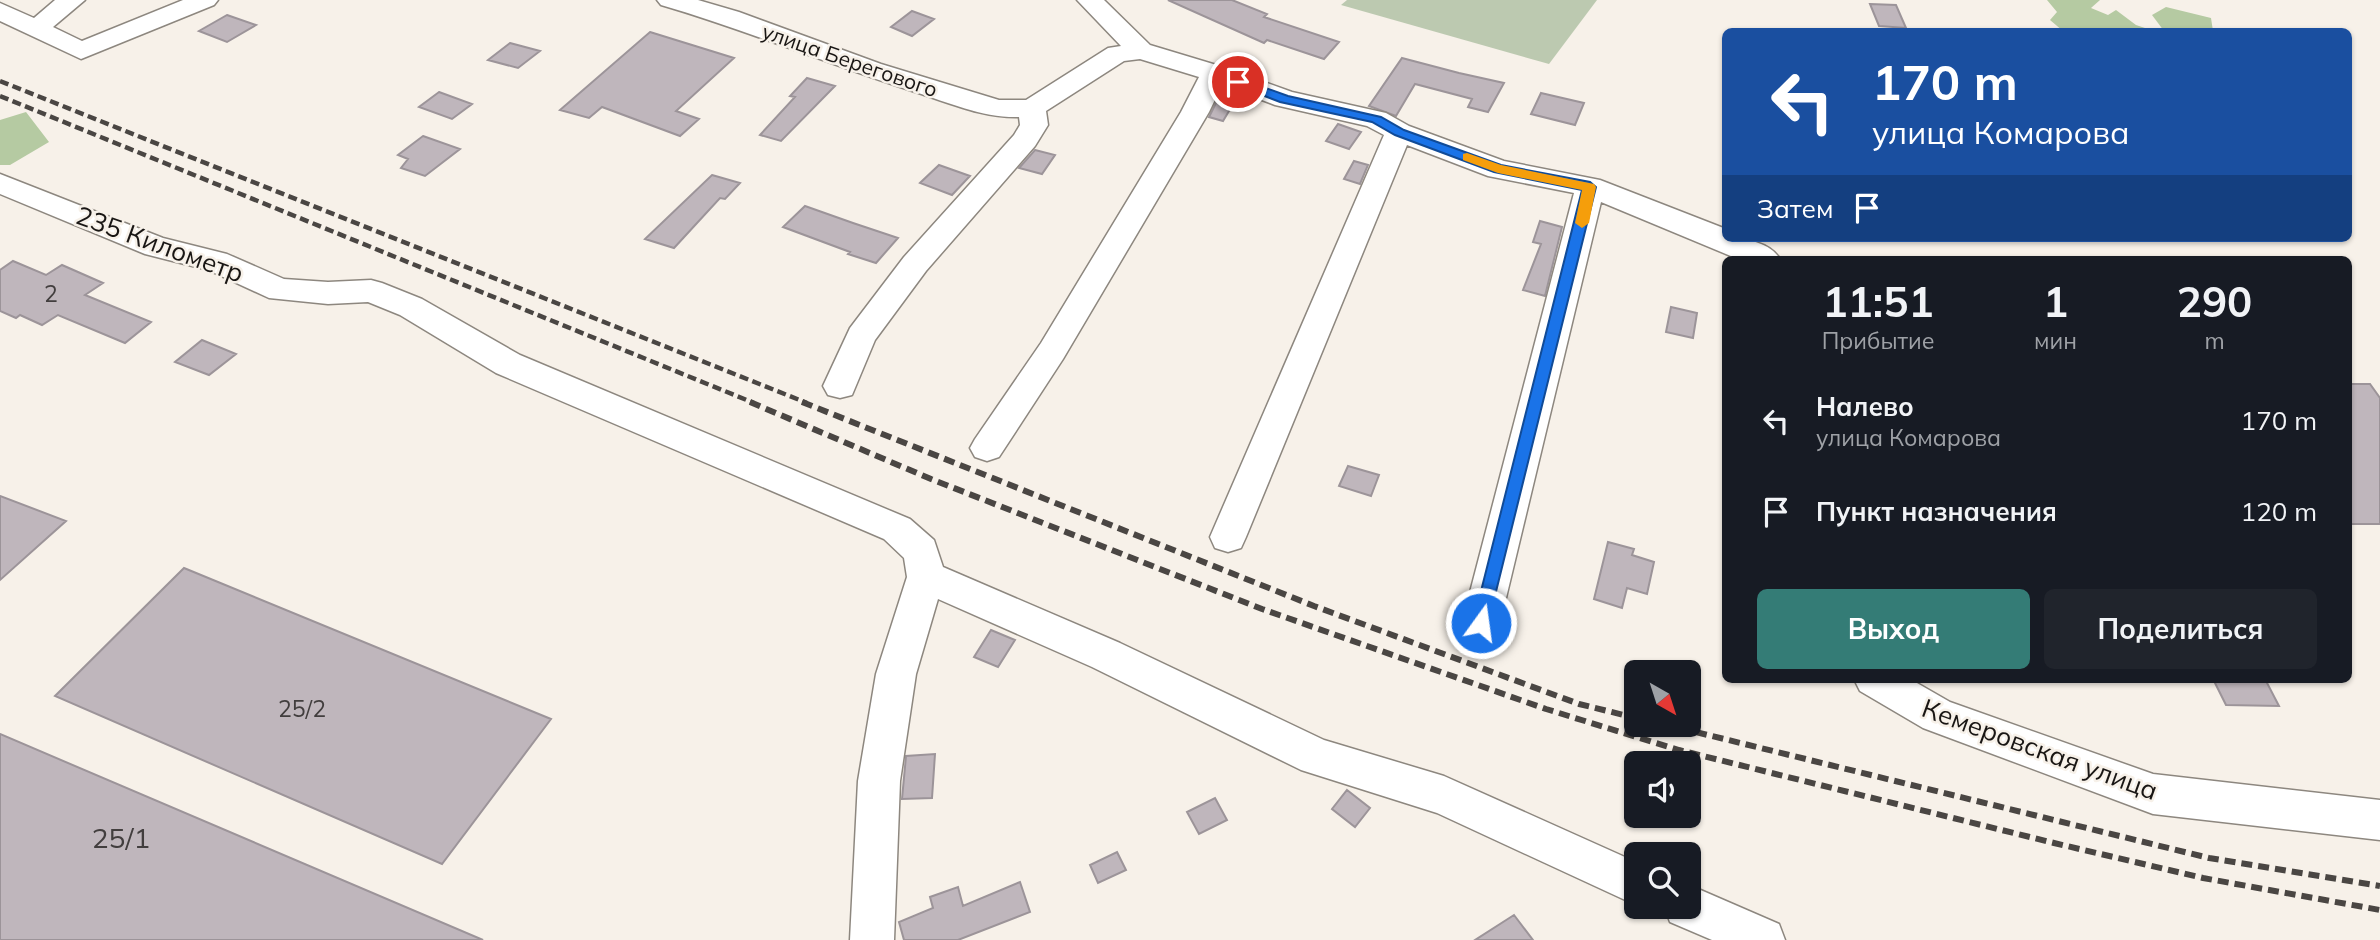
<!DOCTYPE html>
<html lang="ru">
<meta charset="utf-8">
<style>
:root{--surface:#171b24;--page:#20242c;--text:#f1f3f6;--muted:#9ea1a6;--accent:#347c76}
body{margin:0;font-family:Mulish,sans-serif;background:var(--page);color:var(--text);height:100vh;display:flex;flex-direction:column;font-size:26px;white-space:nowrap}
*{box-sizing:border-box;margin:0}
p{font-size:23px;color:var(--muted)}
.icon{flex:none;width:38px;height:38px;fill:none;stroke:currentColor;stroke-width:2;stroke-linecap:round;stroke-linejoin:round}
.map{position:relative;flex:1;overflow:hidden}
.side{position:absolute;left:1722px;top:256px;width:630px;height:427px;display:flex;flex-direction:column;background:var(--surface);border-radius:10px;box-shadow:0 2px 5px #0004}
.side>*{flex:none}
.banner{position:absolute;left:1722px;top:28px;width:630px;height:214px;border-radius:10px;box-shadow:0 2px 5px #0004;background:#1a4fa0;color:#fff;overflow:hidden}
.needle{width:46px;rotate:141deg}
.controls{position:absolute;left:1624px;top:660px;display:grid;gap:14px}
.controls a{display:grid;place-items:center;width:77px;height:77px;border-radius:10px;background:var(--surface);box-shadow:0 2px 5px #0004;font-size:35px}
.pin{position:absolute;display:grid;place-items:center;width:60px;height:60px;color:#fff;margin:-30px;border:4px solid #fff;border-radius:50%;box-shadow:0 2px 7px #0007}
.me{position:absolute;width:77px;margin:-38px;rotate:14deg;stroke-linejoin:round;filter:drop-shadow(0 0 5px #0008)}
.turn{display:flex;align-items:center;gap:24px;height:147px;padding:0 35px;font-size:32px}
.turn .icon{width:91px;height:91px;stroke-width:2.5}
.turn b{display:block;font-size:49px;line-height:60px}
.then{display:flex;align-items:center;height:66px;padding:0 35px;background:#0003;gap:14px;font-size:26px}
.eta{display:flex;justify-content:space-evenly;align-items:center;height:119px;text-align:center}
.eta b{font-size:42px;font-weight:700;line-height:49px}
.action{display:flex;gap:14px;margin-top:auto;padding:14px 35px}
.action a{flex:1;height:80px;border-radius:10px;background:var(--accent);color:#fff;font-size:28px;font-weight:700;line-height:80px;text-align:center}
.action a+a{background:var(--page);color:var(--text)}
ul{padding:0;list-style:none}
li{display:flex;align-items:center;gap:21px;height:91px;padding:0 35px}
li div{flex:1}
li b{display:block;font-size:26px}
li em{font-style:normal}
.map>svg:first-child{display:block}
.green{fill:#bcc9b0}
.forest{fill:#b5caa2}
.building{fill:#bfb6bc;stroke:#9c9499;stroke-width:2}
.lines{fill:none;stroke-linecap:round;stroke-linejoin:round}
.minor-casing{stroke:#8d877f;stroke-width:3}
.minor{fill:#fff;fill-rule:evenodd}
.rail-far1{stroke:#4a4643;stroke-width:4.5;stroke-dasharray:9 4.5;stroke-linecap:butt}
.rail{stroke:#4a4643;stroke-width:6;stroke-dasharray:11 6;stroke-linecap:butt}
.route{fill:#1a73e8;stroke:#114b97;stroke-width:2}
.slow{fill:#f59e0b}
.labels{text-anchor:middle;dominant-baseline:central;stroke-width:5;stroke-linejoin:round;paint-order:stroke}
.far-street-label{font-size:21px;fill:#191614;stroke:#f7f1e9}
.number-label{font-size:23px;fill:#423e3e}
.street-label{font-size:26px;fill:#191614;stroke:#f7f1e9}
.near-number-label{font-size:28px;fill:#423e3e}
</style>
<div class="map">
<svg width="2380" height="940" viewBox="0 0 2380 940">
<rect width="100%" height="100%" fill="#f7f1e9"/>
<path class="green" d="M 1347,0 L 1597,0 L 1549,64 L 1341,5 Z"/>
<path class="forest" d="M 2047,0 L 2100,0 L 2091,8 L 2108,15 L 2116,10 L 2136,25 L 2154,31 L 2063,31 L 2050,20 L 2057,12 Z
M 2166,7 L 2211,18 L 2213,31 L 2164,31 L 2152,15 Z
M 26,112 L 49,142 L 10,165 L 0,165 L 0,120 Z"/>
<path class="building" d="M 1168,0 L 1232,0 L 1267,14 L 1264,17 L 1339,42 L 1324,59 L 1267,40 L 1264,43 Z
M 1870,4 L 1896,5 L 1906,28 L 1879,26 Z
M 912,11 L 934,19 L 912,36 L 891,27 Z
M 227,15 L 256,25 L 227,42 L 199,31 Z
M 650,32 L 734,58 L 676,111 L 699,119 L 680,136 L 602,107 L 589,118 L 560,110 Z
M 510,43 L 540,51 L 518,68 L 488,60 Z
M 1402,58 L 1459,73 L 1504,83 L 1488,112 L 1468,107 L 1472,99 L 1415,84 L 1396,116 L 1369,106 Z
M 807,78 L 835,86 L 781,141 L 760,135 L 795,97 L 790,96 Z
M 439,92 L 472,104 L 452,119 L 419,107 Z
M 1541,93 L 1584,103 L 1575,125 L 1531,114 Z
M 1219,97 L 1235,101 L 1223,121 L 1209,117 Z
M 1338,124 L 1361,132 L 1349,149 L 1326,141 Z
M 423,136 L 460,149 L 425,176 L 401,168 L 408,159 L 398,155 Z
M 1035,150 L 1055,155 L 1042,174 L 1019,168 Z
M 1354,161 L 1368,165 L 1360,184 L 1344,179 Z
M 939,165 L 970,176 L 952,195 L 920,183 Z
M 712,175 L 740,183 L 725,199 L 720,198 L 674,248 L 645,239 Z
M 805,206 L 853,223 L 898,238 L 876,263 L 848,254 L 850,252 L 783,227 Z
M 1540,221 L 1562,227 L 1545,296 L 1523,290 L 1541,244 L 1533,242 Z
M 13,261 L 46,275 L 62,265 L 103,283 L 85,295 L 151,322 L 125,343 L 58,315 L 42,325 L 20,315 L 16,318 L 0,311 L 0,270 Z
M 1671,307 L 1697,313 L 1693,338 L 1666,332 Z
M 202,340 L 236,354 L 209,375 L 175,362 Z
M 2348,384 L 2370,384 L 2380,398 L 2380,524 L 2348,524 Z
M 1348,466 L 1379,475 L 1371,496 L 1339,486 Z
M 0,496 L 66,521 L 0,580 Z
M 1608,542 L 1634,549 L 1632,555 L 1654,562 L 1647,594 L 1627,588 L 1622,608 L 1594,599 Z
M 184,568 L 551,719 L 442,864 L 55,696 Z
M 991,630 L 1015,640 L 998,667 L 974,657 Z
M 2213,679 L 2265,679 L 2279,706 L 2226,705 Z
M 0,734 L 483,940 L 0,940 Z
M 935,754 L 932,798 L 902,799 L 906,756 Z
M 1347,790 L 1370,808 L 1355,827 L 1332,809 Z
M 1215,798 L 1227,820 L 1199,834 L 1187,812 Z
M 1117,852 L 1126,870 L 1098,883 L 1090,865 Z
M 1020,882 L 1030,912 L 958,940 L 904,940 L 899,922 L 933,908 L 930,897 L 958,887 L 963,906 Z
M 1514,915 L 1533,940 L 1475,940 Z"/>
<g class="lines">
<defs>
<path id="minor" d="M 55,0 L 85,0 L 53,27 L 82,41 L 183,0 L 218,0 L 214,5 L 81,59 L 0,21 L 0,3 L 34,18 Z
M 657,0 L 698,0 L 739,12 L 881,64 L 999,100 L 1026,100 L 1108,48 L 1121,46 L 1077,0 L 1104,0 L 1150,45 L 1223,67 L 1292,92 L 1386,113 L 1409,126 L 1504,161 L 1600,180 L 1726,229 L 1726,238 C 1744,238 1770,242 1780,259 L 1738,259 L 1601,202 L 1500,623 L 1495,635 L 1481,639 L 1467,635 L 1462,623 L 1574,193 L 1488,176 L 1407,145 L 1246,537 L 1241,548 L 1228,552 L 1215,548 L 1210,537 L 1384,135 L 1367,126 L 1275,105 L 1222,85 L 1209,112 L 1063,359 L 999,457 L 987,461 L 975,457 L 970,448 L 975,439 L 1041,343 L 1181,112 L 1199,77 L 1140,59 L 1124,61 L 1046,111 L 1048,125 L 1035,146 L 926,271 L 875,340 L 852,395 L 840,398 L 828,395 L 823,386 L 850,328 L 904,257 L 1014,135 L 1020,125 L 1019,117 C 983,118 950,103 915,92 C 830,65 747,30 661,5 Z
M 0,174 L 163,238 L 227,254 L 284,279 L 328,282 L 371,280 L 382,283 L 422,299 L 520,355 L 910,519 L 934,540 L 943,567 L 1120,643 L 1324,740 L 1444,776 L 1636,862 L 1636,905 L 1437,813 L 1301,770 L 1092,667 L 938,599 L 916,674 L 900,781 L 894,940 L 850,940 L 858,781 L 876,674 L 907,577 L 904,558 L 884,539 L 496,373 L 400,315 L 368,302 L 328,304 L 269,298 L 208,270 L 145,254 L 0,194 Z
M 1854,679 L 1910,679 L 1950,702 L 2153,774 L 2380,800 L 2380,840 L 2153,814 L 1923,728 L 1860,691 Z
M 1689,885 L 1779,924 L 1785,940 L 1712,940 L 1670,922 L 1664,906 L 1689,906 Z"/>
</defs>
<use href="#minor" class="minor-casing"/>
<use href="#minor" class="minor"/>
<path class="rail-far1" d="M 0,81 L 807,403
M 0,96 L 754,403"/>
<path class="rail" d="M 750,402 L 931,479 L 1262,609 L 1546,709 L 1679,750 L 2054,843 L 2203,878 L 2380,910
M 802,402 L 1314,606 L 1579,704 L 1636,718
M 1663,724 L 2209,858 L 2380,886"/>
</g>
<path class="route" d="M 1238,78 L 1288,96 L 1381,117 L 1404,130 L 1501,165 L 1590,182 L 1596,187 L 1487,628 L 1481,630 L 1475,628 L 1473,623 L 1582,190 L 1494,172 L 1395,135 L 1372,122 L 1280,102 L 1233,84 L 1231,82 Z"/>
<path class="slow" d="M 1467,153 L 1501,165 L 1594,184 L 1596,187 L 1589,223 L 1582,228 L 1575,223 L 1582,190 L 1498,173 L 1463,160 L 1463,154 Z"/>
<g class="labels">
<g class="far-street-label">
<text transform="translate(850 60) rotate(19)">улица Берегового</text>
</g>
<g class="number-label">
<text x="51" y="293">2</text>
<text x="302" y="708">25/2</text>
</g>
<g class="street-label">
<text transform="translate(160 244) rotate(20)">235 Километр</text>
<text transform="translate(2040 749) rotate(20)">Кемеровская улица</text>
</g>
<g class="near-number-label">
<text x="121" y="837">25/1</text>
</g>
</g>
</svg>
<div class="controls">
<a><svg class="needle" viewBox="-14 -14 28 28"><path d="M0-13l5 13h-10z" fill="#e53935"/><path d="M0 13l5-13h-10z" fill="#9ea1a6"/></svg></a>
<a><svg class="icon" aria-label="sound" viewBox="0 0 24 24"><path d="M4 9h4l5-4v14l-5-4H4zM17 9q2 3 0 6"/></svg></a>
<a><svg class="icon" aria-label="search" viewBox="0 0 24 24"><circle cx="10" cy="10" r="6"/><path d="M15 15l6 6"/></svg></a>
</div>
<div class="pin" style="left:1238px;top:82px;background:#d93025"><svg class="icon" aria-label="arrive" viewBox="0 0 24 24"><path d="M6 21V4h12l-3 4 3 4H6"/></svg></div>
<svg class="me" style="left:1481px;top:623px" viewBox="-20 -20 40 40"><circle r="17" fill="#1a73e8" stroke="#fff" stroke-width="3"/><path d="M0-11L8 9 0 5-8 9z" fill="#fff"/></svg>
<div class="banner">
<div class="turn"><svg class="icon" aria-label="left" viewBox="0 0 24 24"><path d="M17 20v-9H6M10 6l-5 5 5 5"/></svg><div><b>170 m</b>улица Комарова</div></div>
<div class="then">Затем<svg class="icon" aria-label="arrive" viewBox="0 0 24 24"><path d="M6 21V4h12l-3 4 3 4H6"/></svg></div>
</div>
<section class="side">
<div class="eta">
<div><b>11:51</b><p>Прибытие</p></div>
<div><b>1</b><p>мин</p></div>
<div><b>290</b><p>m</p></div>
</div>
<ul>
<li><svg class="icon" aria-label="left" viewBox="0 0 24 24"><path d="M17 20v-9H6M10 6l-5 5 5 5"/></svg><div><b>Налево</b><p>улица Комарова</p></div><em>170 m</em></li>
<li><svg class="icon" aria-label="arrive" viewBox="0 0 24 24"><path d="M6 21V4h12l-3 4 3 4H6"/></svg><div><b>Пункт назначения</b></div><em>120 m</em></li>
</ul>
<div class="action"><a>Выход</a><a>Поделиться</a></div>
</section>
</div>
